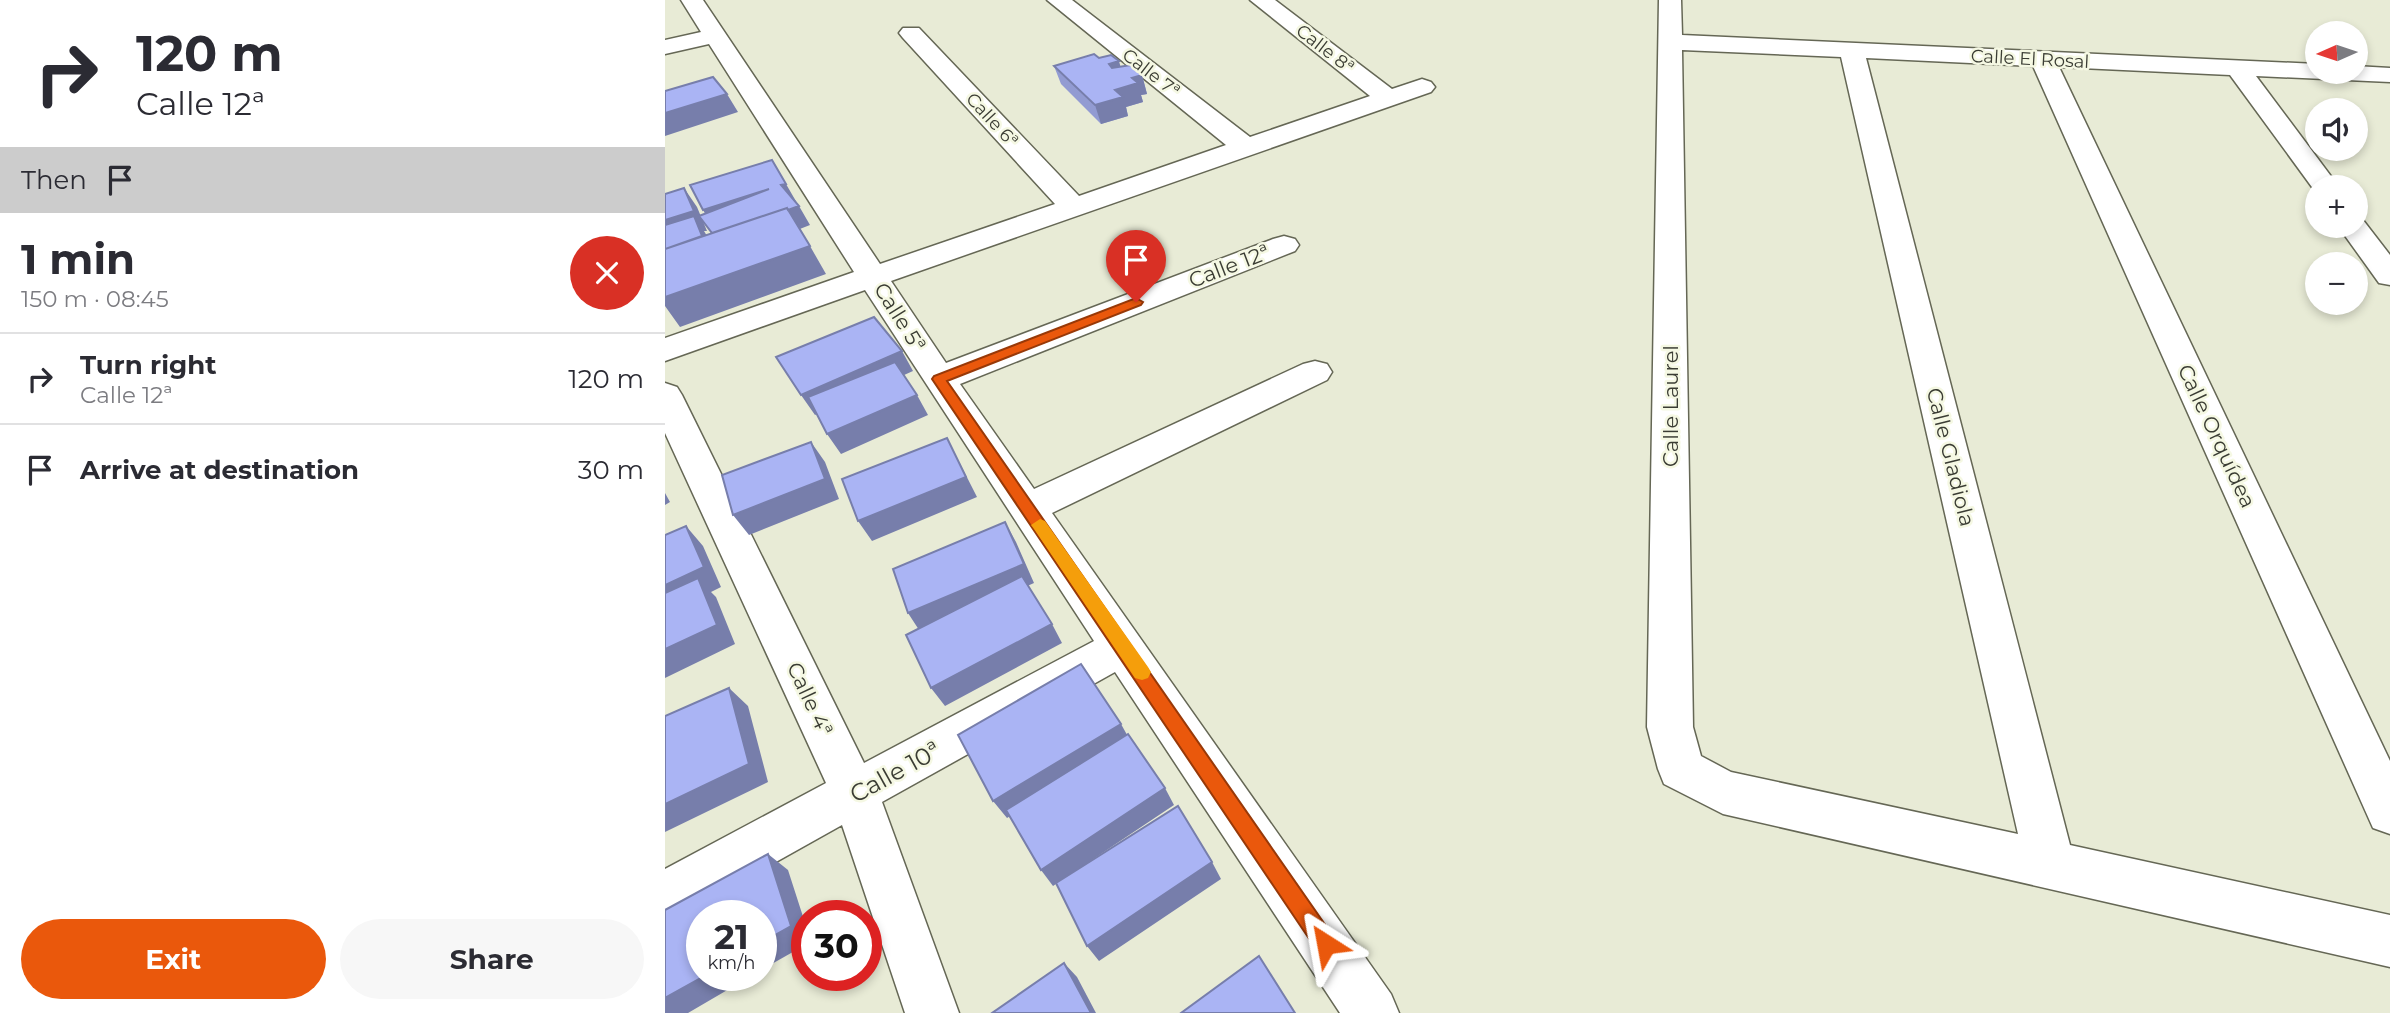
<!DOCTYPE html>
<meta charset="utf-8">
<style>
:root{--surface:#fff;--page:#f7f7f7;--text:#2b2b33;--muted:#7c7c81;--line:#e1e1e2;--accent:#ea580c}
body{margin:0;font-family:Montserrat,sans-serif;background:var(--page);color:var(--text);height:100vh;display:flex;flex-direction:column;font-size:26px;white-space:nowrap}
*{box-sizing:border-box;margin:0}
p{font-size:23px;color:var(--muted)}
.icon{flex:none;width:38px;height:38px;fill:none;stroke:currentColor;stroke-width:2;stroke-linecap:round;stroke-linejoin:round}
.map{position:relative;flex:1;overflow:hidden}
.details{display:flex;flex-direction:column;background:var(--surface);width:665px}
.details>*{flex:none}
.top-card{background:#fff;color:var(--text);overflow:hidden}
.needle{width:46px;rotate:267deg}
.fabs{position:absolute;left:1640px;top:21px;display:grid;gap:14px}
.fabs a{display:grid;place-items:center;width:63px;height:63px;border-radius:50%;background:var(--surface);box-shadow:0 4px 10px #0003;font-size:35px}
.speed{position:absolute;left:21px;top:900px;display:flex;gap:14px;font-size:35px;font-weight:700;text-align:center}
.speed>*{display:grid;place-content:center;width:91px;height:91px;border-radius:50%;background:var(--surface);box-shadow:0 4px 10px #0003;line-height:1}
.speed small{font-size:18px;font-weight:400}
.speed .limit{border:10px solid #d22;background:#fff;color:#111}
.pin{position:absolute;display:grid;place-items:center;width:60px;height:60px;color:#fff;margin:-72px -30px;border-radius:50% 50% 50% 0;rotate:-45deg;box-shadow:0 0 7px #0007}
.pin .icon{rotate:45deg}
.me{position:absolute;width:77px;margin:-38px;rotate:326deg;stroke-linejoin:round;filter:drop-shadow(0 0 5px #0008)}
.turn{display:flex;align-items:center;gap:24px;height:147px;padding:0 21px;font-size:32px}
.turn .icon{width:91px;height:91px;stroke-width:2.5}
.turn b{display:block;font-size:49px;line-height:60px}
.then{display:flex;align-items:center;height:66px;padding:0 21px;background:#0003;gap:14px;font-size:26px}
.round{display:grid;place-items:center;flex:none;width:74px;height:74px;border-radius:37px;background:var(--page)}
.summary{display:flex;align-items:center;justify-content:space-between;height:119px;padding:0 21px}
h1{font-size:42px;font-weight:700;line-height:52px}
.action{display:flex;gap:14px;margin-top:auto;padding:14px 21px}
.action a{flex:1;height:80px;border-radius:42px;background:var(--accent);color:#fff;font-size:28px;font-weight:700;line-height:80px;text-align:center}
.action a+a{background:var(--page);color:var(--text)}
ul{padding:0;list-style:none}
li{display:flex;align-items:center;gap:21px;height:91px;padding:0 21px;border-top:2px solid var(--line)}
li div{flex:1}
li b{display:block;font-size:26px}
li em{font-style:normal}
main{display:flex;flex:1;min-height:0}
.map>svg:first-child{display:block}
.lines{fill:none;stroke-linecap:round;stroke-linejoin:round}
.street-casing{stroke:#656755;stroke-width:3}
.street{fill:#fff;fill-rule:evenodd}
.wall{fill:#929bd2}
.shaded-wall{fill:#777eab}
.building{fill:#aab4f4;stroke:#777eab;stroke-width:2}
.route{fill:#ea580c;stroke:#983908;stroke-width:2}
.slow{fill:#f59e0b}
.labels{text-anchor:middle;dominant-baseline:central;stroke-width:5;stroke-linejoin:round;paint-order:stroke}
.far-street-label{font-size:18px;fill:#3a3c33;stroke:#f5f8e3}
.street-label{font-size:21px;fill:#3a3c33;stroke:#f5f8e3}
.near-street-label{font-size:24px;fill:#3a3c33;stroke:#f5f8e3}
</style>
<main>
<section class="details">
<div class="top-card">
<div class="turn"><svg class="icon" aria-label="right" viewBox="0 0 24 24"><path d="M7 20v-9h11M14 6l5 5-5 5"/></svg><div><b>120 m</b>Calle 12ª</div></div>
<div class="then">Then<svg class="icon" aria-label="arrive" viewBox="0 0 24 24"><path d="M6 21V4h12l-3 4 3 4H6"/></svg></div>
</div>
<div class="summary"><div><h1>1 min</h1><p>150 m · 08:45</p></div><a class="round" style="background:#d93025;color:#fff"><svg class="icon" aria-label="close" viewBox="0 0 24 24"><path d="M6 6l12 12M18 6L6 18"/></svg></a></div>
<ul>
<li><svg class="icon" aria-label="right" viewBox="0 0 24 24"><path d="M7 20v-9h11M14 6l5 5-5 5"/></svg><div><b>Turn right</b><p>Calle 12ª</p></div><em>120 m</em></li>
<li><svg class="icon" aria-label="arrive" viewBox="0 0 24 24"><path d="M6 21V4h12l-3 4 3 4H6"/></svg><div><b>Arrive at destination</b></div><em>30 m</em></li>
</ul>
<div class="action"><a>Exit</a><a>Share</a></div>
</section>
<div class="map">
<svg width="1725" height="1013" viewBox="0 0 1725 1013">
<rect width="100%" height="100%" fill="#e8ebd6"/>
<g class="lines">
<defs>
<path id="street" d="M 16,0 L 38,0 L 215,264 L 390,204 L 238,38 L 234,33 L 238,28 L 254,28 L 414,196 L 561,145 L 382,0 L 407,0 L 585,137 L 705,96 L 585,0 L 610,0 L 727,89 L 757,79 L 766,82 L 770,87 L 766,92 L 226,281 L 281,363 L 608,239 L 619,236 L 630,239 L 634,245 L 630,251 L 295,384 L 369,489 L 638,364 L 650,361 L 662,364 L 667,372 L 662,380 L 387,513 L 726,994 L 734,1013 L 675,1013 L 450,672 L 217,802 L 294,1013 L 240,1013 L 177,825 L 18,914 L 0,921 L 0,869 L 161,783 L 0,433 L 0,383 L 12,387 L 17,395 L 199,763 L 429,641 L 200,290 L 0,361 L 0,338 L 189,272 L 44,44 L 0,54 L 0,40 L 36,32 Z
M 994,0 L 1016,0 L 1017,35 L 1652,64 L 1652,72 L 1690,72 L 1690,66 L 1725,68 L 1725,82 L 1591,76 L 1674,187 L 1652,187 L 1652,194 L 1565,75 L 1394,67 L 1725,761 L 1725,834 L 1708,828 L 1368,66 L 1201,58 L 1405,845 L 1725,915 L 1725,967 L 1058,814 L 999,784 L 993,769 L 982,727 ZM 1017,50 L 1176,57 L 1353,834 L 1066,772 L 1036,756 L 1028,727 Z
M 1690,218 L 1698,220 L 1725,255 L 1725,285 L 1714,283 L 1673,226 L 1690,226 Z"/>
</defs>
<use href="#street" class="street-casing"/>
<use href="#street" class="street"/>
</g>
<path class="wall" d="M 434,58 L 477,75 L 482,94 L 476,95 L 478,102 L 461,107 L 463,116 L 436,124 L 396,84 L 389,66 Z"/>
<path class="shaded-wall" d="M 454,61 L 459,80 L 444,64 Z
M 477,75 L 482,94 L 476,95 L 478,102 L 461,107 L 463,116 L 436,124 L 430,105 L 467,78 Z
M 62,94 L 73,112 L 0,136 L 0,113 Z
M 121,184 L 132,203 L 116,185 Z
M 19,188 L 32,207 L 42,231 L 39,231 L 42,236 L 0,243 L 0,220 Z
M 104,189 L 50,230 L 38,210 Z
M 134,206 L 145,225 L 63,257 L 50,237 Z
M 145,246 L 161,274 L 15,327 L 0,306 L 0,297 Z
M 237,351 L 248,371 L 150,415 L 136,395 Z
M 252,395 L 263,415 L 176,454 L 162,434 Z
M 282,438 L 312,497 L 207,541 L 193,521 Z
M 146,442 L 160,462 L 174,499 L 84,535 L 68,515 Z
M 0,493 L 5,502 L 0,505 Z
M 340,522 L 351,542 L 369,583 L 256,633 L 243,613 Z
M 21,526 L 38,546 L 56,587 L 46,592 L 51,597 L 70,644 L 0,678 L 0,585 Z
M 387,624 L 397,643 L 280,706 L 266,688 Z
M 64,688 L 83,706 L 103,782 L 0,832 L 0,804 Z
M 456,724 L 466,742 L 342,818 L 328,801 Z
M 500,788 L 509,805 L 388,886 L 376,870 Z
M 103,854 L 123,870 L 142,929 L 142,944 L 96,970 L 96,943 Z
M 547,862 L 556,879 L 434,961 L 422,946 Z
M 399,963 L 412,977 L 431,1013 L 426,1013 Z
M 41,975 L 88,975 L 23,1013 L 0,1013 L 0,998 Z"/>
<path class="building" d="M 429,54 L 434,58 L 446,55 L 454,61 L 444,64 L 447,68 L 466,65 L 477,75 L 467,78 L 473,83 L 450,90 L 458,97 L 430,105 L 389,66 Z
M 48,77 L 62,94 L 0,113 L 0,91 Z
M 107,160 L 121,184 L 116,185 L 134,206 L 123,210 L 122,208 L 47,233 L 34,216 L 104,189 L 38,210 L 25,185 Z
M 19,188 L 29,211 L 0,220 L 0,194 Z
M 122,208 L 145,246 L 0,297 L 0,249 Z
M 29,216 L 37,236 L 0,249 L 0,225 Z
M 209,317 L 237,351 L 136,395 L 111,357 Z
M 230,362 L 252,395 L 162,434 L 143,397 Z
M 282,438 L 301,477 L 193,521 L 177,479 Z
M 146,442 L 160,479 L 68,515 L 57,475 Z
M 340,522 L 359,564 L 243,613 L 228,569 Z
M 21,526 L 39,567 L 0,585 L 0,535 Z
M 357,576 L 387,624 L 266,688 L 241,635 Z
M 33,578 L 52,625 L 0,649 L 0,593 Z
M 416,664 L 456,724 L 328,801 L 293,735 Z
M 64,688 L 84,764 L 0,804 L 0,716 Z
M 463,734 L 500,788 L 376,870 L 341,810 Z
M 513,806 L 547,862 L 422,946 L 391,883 Z
M 103,854 L 126,926 L 96,943 L 96,915 L 37,915 L 37,975 L 41,975 L 0,998 L 0,910 Z
M 594,956 L 630,1013 L 516,1013 Z
M 399,963 L 426,1013 L 327,1013 Z"/>
<path class="route" d="M 471,298 L 478,302 L 476,305 L 282,381 L 668,936 L 672,944 L 668,952 L 661,955 L 653,952 L 267,379 L 269,376 Z"/>
<path class="slow" d="M 375,519 L 380,521 L 483,667 L 486,672 L 483,678 L 477,680 L 470,678 L 369,529 L 366,525 Z"/>
<g class="labels">
<g class="far-street-label">
<text transform="translate(660 49) rotate(38)">Calle 8ª</text>
<text transform="translate(1365 59) rotate(3)">Calle El Rosal</text>
<text transform="translate(486 73) rotate(38)">Calle 7ª</text>
<text transform="translate(327 120) rotate(47)">Calle 6ª</text>
</g>
<g class="street-label">
<text transform="translate(564 266) rotate(-21)">Calle 12ª</text>
<text transform="translate(235 317) rotate(58)">Calle 5ª</text>
<text transform="translate(1005 406) rotate(-90)">Calle Laurel</text>
<text transform="translate(1552 436) rotate(65)">Calle Orquídea</text>
<text transform="translate(1286 457) rotate(76)">Calle Gladiola</text>
<text transform="translate(145 699) rotate(65)">Calle 4ª</text>
</g>
<g class="near-street-label">
<text transform="translate(230 772) rotate(-29)">Calle 10ª</text>
</g>
</g>
</svg>
<div class="fabs">
<a><svg class="needle" viewBox="-14 -14 28 28"><path d="M0-13l5 13h-10z" fill="#e53935"/><path d="M0 13l5-13h-10z" fill="#7c7c81"/></svg></a>
<a><svg class="icon" aria-label="sound" viewBox="0 0 24 24"><path d="M4 9h4l5-4v14l-5-4H4zM17 9q2 3 0 6"/></svg></a>
<a>+</a>
<a>−</a>
</div>
<div class="speed"><div>21<small>km/h</small></div><div class="limit">30</div></div>
<div class="pin" style="left:471px;top:302px;background:#d93025"><svg class="icon" aria-label="arrive" viewBox="0 0 24 24"><path d="M6 21V4h12l-3 4 3 4H6"/></svg></div>
<svg class="me" style="left:661px;top:944px" viewBox="-20 -20 40 40"><path d="M0-17L14 15 0 8-14 15z" fill="#ea580c" stroke="#fff" stroke-width="4"/></svg>
</div>
</main>
